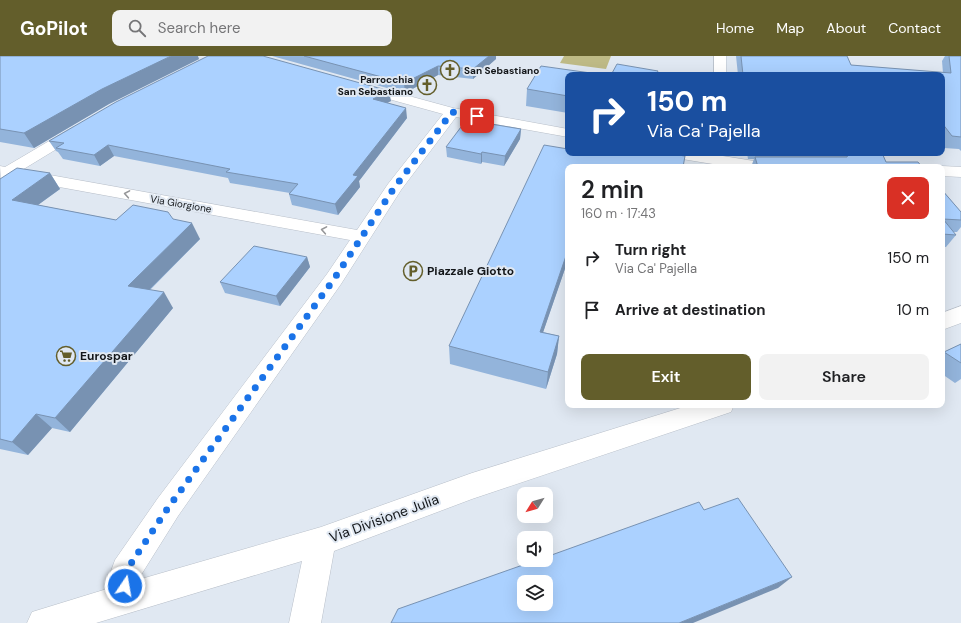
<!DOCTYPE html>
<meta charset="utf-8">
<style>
:root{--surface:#fff;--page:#f2f2f2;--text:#202124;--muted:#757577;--accent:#635e2b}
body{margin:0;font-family:"DM Sans",sans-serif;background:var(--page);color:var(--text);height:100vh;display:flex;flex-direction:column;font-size:15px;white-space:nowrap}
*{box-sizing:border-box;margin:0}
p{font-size:13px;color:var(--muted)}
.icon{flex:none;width:22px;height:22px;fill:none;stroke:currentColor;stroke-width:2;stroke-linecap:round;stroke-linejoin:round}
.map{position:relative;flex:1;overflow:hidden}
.drawer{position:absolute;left:565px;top:108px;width:380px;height:244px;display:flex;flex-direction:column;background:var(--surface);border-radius:8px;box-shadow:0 4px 16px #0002}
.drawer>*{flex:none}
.top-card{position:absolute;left:565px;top:16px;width:380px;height:84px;border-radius:8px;box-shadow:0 4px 16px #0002;background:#1a4fa0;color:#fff;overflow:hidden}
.needle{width:26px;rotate:233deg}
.fabs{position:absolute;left:517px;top:431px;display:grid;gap:8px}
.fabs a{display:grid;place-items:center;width:36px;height:36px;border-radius:8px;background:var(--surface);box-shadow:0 4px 16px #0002;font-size:20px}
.pin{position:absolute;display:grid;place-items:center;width:34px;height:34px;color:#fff;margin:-17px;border-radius:8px;box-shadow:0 2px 6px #0006}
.me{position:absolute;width:44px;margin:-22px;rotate:12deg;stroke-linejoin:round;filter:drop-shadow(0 0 3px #0008)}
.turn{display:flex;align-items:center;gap:14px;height:84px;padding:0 16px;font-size:18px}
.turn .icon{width:52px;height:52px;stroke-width:2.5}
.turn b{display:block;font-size:28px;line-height:34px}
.round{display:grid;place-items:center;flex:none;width:42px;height:42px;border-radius:8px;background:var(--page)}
.head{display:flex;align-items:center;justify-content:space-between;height:68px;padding:0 16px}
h1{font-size:24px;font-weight:600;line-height:30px}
.button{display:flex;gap:8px;margin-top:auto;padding:8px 16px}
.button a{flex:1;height:46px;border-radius:8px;background:var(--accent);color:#fff;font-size:16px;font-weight:600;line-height:46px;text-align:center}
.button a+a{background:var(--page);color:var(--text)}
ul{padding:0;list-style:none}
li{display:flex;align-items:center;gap:12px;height:52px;padding:0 16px}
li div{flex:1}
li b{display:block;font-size:15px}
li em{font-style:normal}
header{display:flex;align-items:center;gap:24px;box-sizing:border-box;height:56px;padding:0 20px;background:var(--accent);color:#fff}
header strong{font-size:19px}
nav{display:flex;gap:22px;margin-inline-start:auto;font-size:14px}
.search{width:280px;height:36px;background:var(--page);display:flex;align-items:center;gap:10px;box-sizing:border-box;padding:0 14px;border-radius:8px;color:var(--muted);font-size:15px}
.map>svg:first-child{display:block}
.green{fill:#beba86}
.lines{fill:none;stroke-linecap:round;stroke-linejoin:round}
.street-casing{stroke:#b8bfc9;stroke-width:1}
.street{fill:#fff;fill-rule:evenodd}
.wall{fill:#93b4db}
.shaded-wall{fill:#7892b2}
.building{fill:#abd1ff;stroke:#7892b2;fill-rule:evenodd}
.oneway{stroke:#959698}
.route{stroke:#1a73e8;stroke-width:7;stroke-dasharray:0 12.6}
.labels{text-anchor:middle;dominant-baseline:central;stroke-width:4;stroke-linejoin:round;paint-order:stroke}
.far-poi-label{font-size:10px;font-weight:bold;fill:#131619;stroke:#e0e8f2;text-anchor:start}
.far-street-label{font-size:10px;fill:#131619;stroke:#e0e8f2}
.poi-label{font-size:12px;font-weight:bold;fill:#131619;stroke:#e0e8f2;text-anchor:start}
.near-street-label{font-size:14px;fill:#131619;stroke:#e0e8f2}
</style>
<header>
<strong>GoPilot</strong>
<div class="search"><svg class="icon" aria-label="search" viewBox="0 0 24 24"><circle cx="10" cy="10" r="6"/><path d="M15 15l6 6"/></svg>Search here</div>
<nav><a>Home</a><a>Map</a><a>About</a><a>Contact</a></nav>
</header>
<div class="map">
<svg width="961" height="567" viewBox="0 0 961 567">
<rect width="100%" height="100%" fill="#e0e8f2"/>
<path class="green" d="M 564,0 L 611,0 L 606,13 L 560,7 Z"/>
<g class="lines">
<defs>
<path id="street" d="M 714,0 L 726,0 L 726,19 L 714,19 Z
M 361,27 L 453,52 L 568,73 L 568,81 L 456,61 L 401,134 L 341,228 L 178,460 L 141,519 L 141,523 L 321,471 L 472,417 L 690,349 L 734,349 L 731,356 L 472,443 L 334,495 L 321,567 L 289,567 L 302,505 L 96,567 L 27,567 L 32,556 L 110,532 L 111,515 L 115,504 L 158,442 L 327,218 L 350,184 L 10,122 L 1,125 L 0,110 L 5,111 L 73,71 L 78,70 L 83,71 L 85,74 L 83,77 L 22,114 L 357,174 L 388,128 L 443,58 L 356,34 L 354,31 L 356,28 Z
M 668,97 L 704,97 L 754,105 L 832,106 L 838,108 L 840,111 L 731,111 L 676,102 L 670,100 Z
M 942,110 L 961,111 L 961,121 L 942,120 L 942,111 L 939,111 Z
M 961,250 L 961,267 L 942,274 L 942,257 Z"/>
</defs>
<use href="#street" class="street-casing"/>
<use href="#street" class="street"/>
</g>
<path class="wall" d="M 0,0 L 199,3 L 109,48 L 34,92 L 0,86 Z
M 272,0 L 496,0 L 496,3 L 473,23 L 438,19 L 405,37 Z
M 736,0 L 847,0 L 851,9 L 943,17 L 942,5 L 945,0 L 961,0 L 961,95 L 959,93 L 944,92 L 942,89 L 942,19 L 738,19 Z
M 568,19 L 568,57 L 526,50 L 527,33 Z
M 391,45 L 387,47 L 407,62 L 359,125 L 360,131 L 338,159 L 292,149 L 289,138 L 290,137 L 230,127 L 228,122 L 114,100 L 100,110 L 63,103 L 58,96 L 56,95 L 49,85 Z
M 470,69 L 521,73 L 520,83 L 504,110 L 482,106 L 481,108 L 447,101 L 446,91 Z
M 568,97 L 680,97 L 679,100 L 568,111 L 568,204 L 543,276 L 559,280 L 557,298 L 546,333 L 450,308 L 449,290 Z
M 747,97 L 882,97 L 886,106 L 922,111 L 751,111 L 754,103 L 748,103 Z
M 50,117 L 60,133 L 38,149 L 116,164 L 173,163 L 200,183 L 150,234 L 173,252 L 70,376 L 52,372 L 28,399 L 0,393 L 0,123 Z
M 942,134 L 961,156 L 961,171 L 957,176 L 953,176 L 956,179 L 946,191 L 942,191 Z
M 307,201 L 310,211 L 280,250 L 225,237 L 220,226 Z
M 961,288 L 961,323 L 955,327 L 942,318 L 942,298 L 944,296 Z"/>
<path class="shaded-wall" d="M 171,0 L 198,0 L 199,3 L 109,48 L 34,92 L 24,77 L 102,33 Z
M 489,0 L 496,0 L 496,3 L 473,23 L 473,13 Z
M 438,10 L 438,19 L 405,37 L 404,27 Z
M 389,35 L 391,45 L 375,53 L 373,43 Z
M 406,52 L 407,62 L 359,125 L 360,131 L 338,159 L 335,148 L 353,119 Z
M 521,73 L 520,83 L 504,110 L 505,100 Z
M 108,89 L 114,100 L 100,110 L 94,99 Z
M 482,96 L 482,106 L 481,108 L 481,98 Z
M 50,117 L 60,133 L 24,159 L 12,144 Z
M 192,167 L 200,183 L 138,245 L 128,230 Z
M 568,194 L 568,204 L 537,294 L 540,276 Z
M 307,201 L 310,211 L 280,250 L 276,240 Z
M 164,236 L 173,252 L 70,376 L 55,362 Z
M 559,280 L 557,298 L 546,333 L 548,316 Z
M 36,358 L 52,372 L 28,399 L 12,386 Z
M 792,521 L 778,532 L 693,567 L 679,567 Z"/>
<path class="building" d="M 0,0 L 171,0 L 102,33 L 24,77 L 0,73 Z
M 208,0 L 263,0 L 389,35 L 373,43 L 406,52 L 353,119 L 358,120 L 335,148 L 289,138 L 298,128 L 226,116 L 230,113 L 108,89 L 94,99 L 56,92 L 64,87 L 49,85 L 116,46 Z
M 304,0 L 489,0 L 473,13 L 438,10 L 404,27 Z
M 741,0 L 847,0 L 851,9 L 951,17 L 949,0 L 961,0 L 961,81 L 952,80 L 942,67 L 942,19 L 743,19 Z
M 617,8 L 658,15 L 656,19 L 611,19 Z
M 541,10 L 605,19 L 568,19 L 568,40 L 527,33 Z
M 473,65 L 521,73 L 505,100 L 482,96 L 481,98 L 446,91 L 464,67 L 470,69 Z
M 544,89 L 568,93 L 568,97 L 679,97 L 678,99 L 685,100 L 683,111 L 568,111 L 568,194 L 540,276 L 559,280 L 548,316 L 449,290 Z
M 846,97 L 882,97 L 886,106 L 918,106 L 922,111 L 758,111 L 755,101 L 847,101 L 848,99 Z
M 17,112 L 50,117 L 12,144 L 116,164 L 133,149 L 168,156 L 173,163 L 192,167 L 128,230 L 164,236 L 55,362 L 36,358 L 12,386 L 0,383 L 0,123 Z
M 942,134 L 961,156 L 961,164 L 943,163 L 956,179 L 942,178 Z
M 254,190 L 307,201 L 276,240 L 220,226 Z
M 961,288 L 961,307 L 944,296 Z
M 738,442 L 792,521 L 679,567 L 391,567 L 398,553 L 537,504 L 546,504 L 546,501 L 699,446 L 704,454 ZM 524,526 L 546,526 L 546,548 L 524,548 Z"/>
<defs><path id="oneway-chevron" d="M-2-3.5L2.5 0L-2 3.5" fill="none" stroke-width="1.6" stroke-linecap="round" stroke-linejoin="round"/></defs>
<g class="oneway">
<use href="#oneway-chevron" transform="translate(127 138) rotate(-170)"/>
<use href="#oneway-chevron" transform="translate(324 174) rotate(-170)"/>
</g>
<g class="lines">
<path class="route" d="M 125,530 L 126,515 L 168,452 L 334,223 L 394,132 L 452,56 L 477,60"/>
</g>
<defs>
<symbol id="church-ring" viewBox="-11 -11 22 22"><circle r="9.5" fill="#e0e8f2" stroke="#635e2b" stroke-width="1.5"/><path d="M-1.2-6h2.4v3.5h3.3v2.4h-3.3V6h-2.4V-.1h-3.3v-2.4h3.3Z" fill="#635e2b"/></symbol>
<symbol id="parking-ring" viewBox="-11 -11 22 22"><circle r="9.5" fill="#e0e8f2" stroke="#635e2b" stroke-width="1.5"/><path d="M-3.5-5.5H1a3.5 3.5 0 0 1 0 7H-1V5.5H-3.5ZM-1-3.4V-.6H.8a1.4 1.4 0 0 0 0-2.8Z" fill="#635e2b"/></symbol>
<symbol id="supermarket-ring" viewBox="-11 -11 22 22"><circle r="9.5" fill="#e0e8f2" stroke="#635e2b" stroke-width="1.5"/><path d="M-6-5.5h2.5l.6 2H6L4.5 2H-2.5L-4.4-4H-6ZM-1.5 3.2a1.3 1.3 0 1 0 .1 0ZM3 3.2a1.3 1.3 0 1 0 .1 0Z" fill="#635e2b"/></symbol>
</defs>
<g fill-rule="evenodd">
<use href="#church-ring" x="439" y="3" width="22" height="22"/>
<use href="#church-ring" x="416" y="18" width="22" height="22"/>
<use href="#parking-ring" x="402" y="204" width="22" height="22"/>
<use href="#supermarket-ring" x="55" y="289" width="22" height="22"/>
</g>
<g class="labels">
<g class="far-poi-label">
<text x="464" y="14">San Sebastiano</text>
<text x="413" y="23" text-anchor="end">Parrocchia<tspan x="413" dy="12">San Sebastiano</tspan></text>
</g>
<g class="far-street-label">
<text transform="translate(181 148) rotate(10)">Via Giorgione</text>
</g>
<g class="poi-label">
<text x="427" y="215">Piazzale Giotto</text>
<text x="80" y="300">Eurospar</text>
</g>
<g class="near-street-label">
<text transform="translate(384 462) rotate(-20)">Via Divisione Julia</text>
</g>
</g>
</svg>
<div class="fabs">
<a><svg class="needle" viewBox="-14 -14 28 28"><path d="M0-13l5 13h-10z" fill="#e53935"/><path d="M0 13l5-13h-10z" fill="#757577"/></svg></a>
<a><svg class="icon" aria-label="sound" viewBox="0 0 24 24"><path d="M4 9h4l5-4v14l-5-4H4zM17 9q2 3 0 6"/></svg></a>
<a><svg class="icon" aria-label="layers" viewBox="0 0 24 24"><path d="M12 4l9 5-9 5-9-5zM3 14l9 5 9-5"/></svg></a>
</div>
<div class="pin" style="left:477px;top:60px;background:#d93025"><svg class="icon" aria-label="arrive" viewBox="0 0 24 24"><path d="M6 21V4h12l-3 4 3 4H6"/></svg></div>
<svg class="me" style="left:125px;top:530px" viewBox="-20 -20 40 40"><circle r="17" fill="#1a73e8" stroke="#fff" stroke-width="3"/><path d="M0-11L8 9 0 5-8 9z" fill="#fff"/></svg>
<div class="top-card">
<div class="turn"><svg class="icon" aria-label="right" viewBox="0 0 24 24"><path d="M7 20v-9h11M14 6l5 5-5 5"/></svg><div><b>150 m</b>Via Ca' Pajella</div></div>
</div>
<section class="drawer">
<div class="head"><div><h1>2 min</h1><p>160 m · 17:43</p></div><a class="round" style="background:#d93025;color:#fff"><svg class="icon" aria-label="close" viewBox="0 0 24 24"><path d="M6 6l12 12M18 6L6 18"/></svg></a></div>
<ul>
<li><svg class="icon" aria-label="right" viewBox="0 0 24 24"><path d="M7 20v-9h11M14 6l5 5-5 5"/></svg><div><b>Turn right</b><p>Via Ca' Pajella</p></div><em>150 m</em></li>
<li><svg class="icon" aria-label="arrive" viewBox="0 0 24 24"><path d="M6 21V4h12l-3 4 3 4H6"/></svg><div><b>Arrive at destination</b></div><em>10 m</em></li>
</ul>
<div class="button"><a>Exit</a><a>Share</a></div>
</section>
</div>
